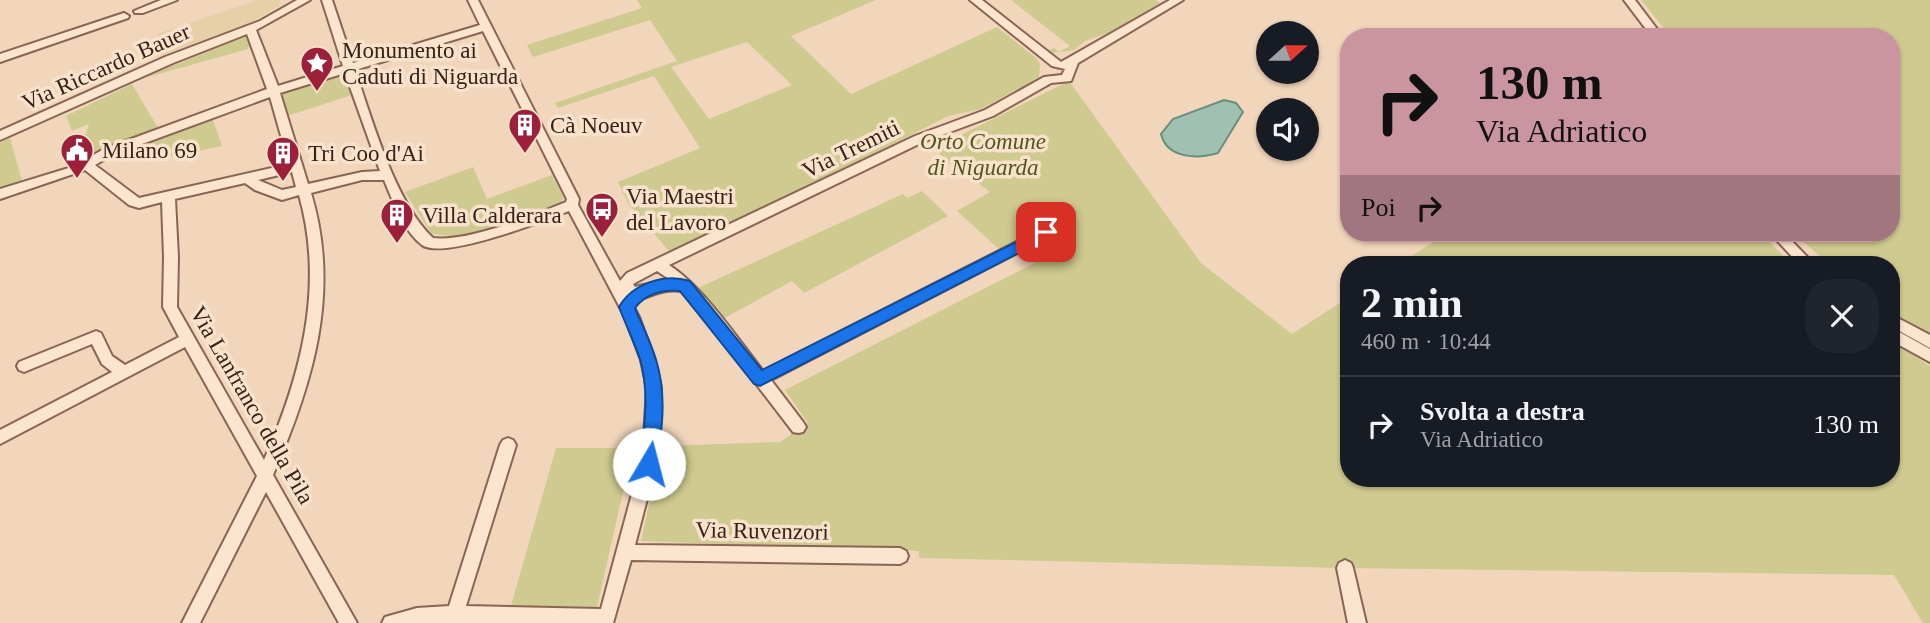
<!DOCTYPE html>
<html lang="it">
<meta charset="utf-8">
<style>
:root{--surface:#171b24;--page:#20242c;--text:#f1f3f6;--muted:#9ea1a6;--line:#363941}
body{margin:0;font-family:"Times New Roman",serif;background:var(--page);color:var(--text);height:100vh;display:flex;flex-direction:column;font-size:26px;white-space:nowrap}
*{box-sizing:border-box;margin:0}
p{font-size:23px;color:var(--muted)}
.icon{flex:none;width:38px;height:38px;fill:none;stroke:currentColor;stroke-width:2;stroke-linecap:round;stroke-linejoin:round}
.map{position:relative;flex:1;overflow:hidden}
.sheet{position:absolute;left:1340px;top:256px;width:560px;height:231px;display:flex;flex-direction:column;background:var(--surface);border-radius:28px;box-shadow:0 2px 5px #0004}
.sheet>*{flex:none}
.top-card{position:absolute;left:1340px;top:28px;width:560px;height:214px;border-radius:28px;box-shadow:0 2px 5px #0004;background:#cb94a1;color:#111;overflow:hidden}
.needle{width:46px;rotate:69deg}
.fabs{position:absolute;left:1256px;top:21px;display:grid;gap:14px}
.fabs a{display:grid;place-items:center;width:63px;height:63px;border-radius:50%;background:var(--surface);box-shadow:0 2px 5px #0004;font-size:35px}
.pin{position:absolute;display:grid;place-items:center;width:60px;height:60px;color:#fff;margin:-30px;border-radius:14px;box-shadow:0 4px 10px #0006}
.me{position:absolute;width:77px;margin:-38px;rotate:8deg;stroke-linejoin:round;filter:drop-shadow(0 0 5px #0008)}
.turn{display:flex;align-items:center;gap:24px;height:147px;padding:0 21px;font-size:32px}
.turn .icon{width:91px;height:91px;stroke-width:2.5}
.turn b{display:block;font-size:49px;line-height:60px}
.then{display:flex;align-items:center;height:66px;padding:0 21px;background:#0003;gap:14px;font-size:26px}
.round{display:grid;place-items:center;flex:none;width:74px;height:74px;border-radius:28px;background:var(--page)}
.summary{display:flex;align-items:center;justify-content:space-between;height:119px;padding:0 21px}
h1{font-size:42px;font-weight:800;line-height:52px}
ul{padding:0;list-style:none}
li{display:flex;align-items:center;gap:21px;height:98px;padding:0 21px;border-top:2px solid var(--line)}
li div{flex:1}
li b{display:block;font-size:26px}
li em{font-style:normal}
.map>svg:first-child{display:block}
.farmland{fill:#e7d0a8}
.green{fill:#cfca8f;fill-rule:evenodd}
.water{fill:#a0c1b1;stroke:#678f7d;stroke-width:2}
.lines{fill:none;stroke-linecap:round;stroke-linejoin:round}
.minor-casing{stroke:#896554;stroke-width:4}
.minor{fill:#fbe5cf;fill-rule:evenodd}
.route{fill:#1a73e8;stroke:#114b97;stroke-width:2}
.labels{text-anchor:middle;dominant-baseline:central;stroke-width:7;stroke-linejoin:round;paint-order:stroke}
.poi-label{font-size:23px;fill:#37221a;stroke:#f8e2cb;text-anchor:start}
.street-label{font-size:23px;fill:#37221a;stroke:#f8e2cb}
.park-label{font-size:23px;font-style:italic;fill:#52551f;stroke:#f8e2cb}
</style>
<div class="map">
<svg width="1930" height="623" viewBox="0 0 1930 623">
<rect width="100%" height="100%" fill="#f1d6bb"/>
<path class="farmland" d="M 258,0 L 280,0 L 279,6 L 248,24 L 158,57 L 155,52 L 162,49 L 157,34 Z"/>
<path class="green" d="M 637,0 L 876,0 L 791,36 L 851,94 L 997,27 L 1036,58 L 1040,64 L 1039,77 L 981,109 L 948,116 L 673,256 L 628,203 L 618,182 L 700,148 L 654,76 L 558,108 L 555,103 L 677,61 L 650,20 L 533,57 L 527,45 L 642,8 ZM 747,42 L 792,85 L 709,119 L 671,67 Z
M 1011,0 L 1156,0 L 1160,3 L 1108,33 L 1085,41 L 1074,50 L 1052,53 L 1048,50 L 1054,48 L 1059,52 L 1070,46 Z
M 1641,0 L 1930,0 L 1930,334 L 1892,312 L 1892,264 L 1828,264 L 1794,233 L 1892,233 L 1892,37 L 1671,37 Z
M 245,37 L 250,44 L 248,49 L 137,80 Z
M 339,75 L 345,76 L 352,95 L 287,116 L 281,96 L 285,92 Z
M 1069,81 L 1201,263 L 1292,334 L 1349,297 L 1349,478 L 1892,478 L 1892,342 L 1930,366 L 1930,623 L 1923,623 L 1894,575 L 1345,568 L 919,558 L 919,551 L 641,541 L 662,446 L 780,442 L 808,423 L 785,390 L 1068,246 L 1043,228 L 1000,250 L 957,211 L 990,192 L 933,149 Z
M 132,84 L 158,128 L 81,161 L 66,141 L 86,134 L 89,124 L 72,131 L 66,116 Z
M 212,117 L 222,146 L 159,159 L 142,143 Z
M 10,138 L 22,181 L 0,190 L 0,143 Z
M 473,167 L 487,199 L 552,175 L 564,198 L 561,203 C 527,214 466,244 431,233 L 405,192 Z
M 922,191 L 948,216 L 804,293 L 792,281 L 723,319 L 698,288 L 903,194 L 907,198 Z
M 1447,233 L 1761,233 L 1791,264 L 1399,264 Z
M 556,448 L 633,448 L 597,607 L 511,606 Z"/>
<path class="water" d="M 1224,100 L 1236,103 L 1243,112 L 1218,153 C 1198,159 1167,159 1161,134 L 1173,119 Z"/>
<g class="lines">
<defs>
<path id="minor" d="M 161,0 L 177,0 L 143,13 L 135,13 L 134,11 Z
M 297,0 L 310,0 L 256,30 L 278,86 L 343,66 L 322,0 L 332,0 L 353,63 L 480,25 L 468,0 L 478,0 L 579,199 L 578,205 L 620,281 L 627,273 L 915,136 L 985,110 L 1044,77 L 1062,75 L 1065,69 L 1052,66 L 970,0 L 982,0 L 1061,62 L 1170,0 L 1183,0 L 1078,63 L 1071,81 L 1051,83 L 993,116 L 923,142 L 669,265 C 703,287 738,339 763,371 L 1042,229 L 1052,229 L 1054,232 L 1052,235 L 771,380 L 803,422 L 806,427 L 803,432 L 798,433 L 793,432 L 724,342 L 681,291 C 658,288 646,301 630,300 L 639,317 L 655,360 L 661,388 L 659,453 L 635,545 L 900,548 L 906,551 L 908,556 L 906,561 L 900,564 L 631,560 L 613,623 L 382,623 L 385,617 L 417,608 L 449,606 L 500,445 L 503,440 L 508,438 L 513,440 L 516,445 L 466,606 L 601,609 L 643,453 L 647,388 L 641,360 L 625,317 L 569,211 C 544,221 443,260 422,245 C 403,230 393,201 384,180 L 362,180 L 311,193 C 341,292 313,383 273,475 L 357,623 L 339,623 L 266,492 L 200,623 L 182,623 L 257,476 L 185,347 L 0,444 L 0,430 L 112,372 L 102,364 L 92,344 L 24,372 L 19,370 L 17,366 L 19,362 L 96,331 L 101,333 L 112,356 L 125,365 L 179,337 L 163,307 L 164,257 L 162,202 L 139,208 L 129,205 L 85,170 L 0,199 L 0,189 L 72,167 L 104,149 L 267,89 L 247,34 L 173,63 L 0,140 L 0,131 L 165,57 L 260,21 ZM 483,31 L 567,199 L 566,202 C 532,216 468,242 433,238 C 395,203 372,119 355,70 ZM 345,73 L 380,171 L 362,172 L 308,184 L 280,93 ZM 270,97 L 289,164 L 139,198 L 95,165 L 112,155 ZM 292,172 L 296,187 L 282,190 L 258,180 ZM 245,183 L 255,190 L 282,200 L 299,195 C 325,286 301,376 264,460 L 177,307 L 178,257 L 175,199 ZM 657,271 L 669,279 L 635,287 L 633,284 Z
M 1624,0 L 1635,0 L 1663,37 L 1652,37 Z
M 124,13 L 129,16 L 128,18 L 0,62 L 0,54 Z
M 1770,233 L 1784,233 L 1814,264 L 1799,264 Z
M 1892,315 L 1930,335 L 1930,348 L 1892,327 Z
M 1892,328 L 1930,349 L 1930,362 L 1892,341 Z
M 1345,560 L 1351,563 L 1353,568 L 1366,623 L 1348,623 L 1337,568 L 1339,563 Z"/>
</defs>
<use href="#minor" class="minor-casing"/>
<use href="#minor" class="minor"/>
</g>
<path class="route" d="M 1046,227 L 1054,232 L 1052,236 L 760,386 L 754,384 L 680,291 C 663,289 645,294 635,308 C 642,325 651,342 656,360 C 667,394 662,429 657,464 L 655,470 L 649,472 L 642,470 L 640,464 C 644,429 650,394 640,359 C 634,342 626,325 619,307 C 632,284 664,273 690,281 L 762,370 Z"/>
<defs>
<symbol id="sight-pin" viewBox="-11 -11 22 30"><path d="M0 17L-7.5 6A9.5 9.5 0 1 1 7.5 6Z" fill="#9c203a" stroke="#f8e2cb"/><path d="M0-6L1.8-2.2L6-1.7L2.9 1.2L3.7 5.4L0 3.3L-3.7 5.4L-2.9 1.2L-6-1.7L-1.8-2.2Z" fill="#fff"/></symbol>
<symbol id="building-pin" viewBox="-11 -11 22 30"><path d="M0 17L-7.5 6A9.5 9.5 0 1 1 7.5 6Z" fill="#9c203a" stroke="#f8e2cb"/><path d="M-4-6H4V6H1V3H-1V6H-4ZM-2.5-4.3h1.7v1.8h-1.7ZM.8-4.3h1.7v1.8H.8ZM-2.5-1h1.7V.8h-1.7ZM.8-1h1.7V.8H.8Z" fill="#fff"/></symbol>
<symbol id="civic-pin" viewBox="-11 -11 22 30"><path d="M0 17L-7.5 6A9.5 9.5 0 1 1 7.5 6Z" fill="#9c203a" stroke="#f8e2cb"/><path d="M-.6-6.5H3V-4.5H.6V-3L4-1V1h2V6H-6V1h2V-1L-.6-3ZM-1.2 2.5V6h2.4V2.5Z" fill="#fff"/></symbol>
<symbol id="bus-pin" viewBox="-11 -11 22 30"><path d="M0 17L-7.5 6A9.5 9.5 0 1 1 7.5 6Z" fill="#9c203a" stroke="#f8e2cb"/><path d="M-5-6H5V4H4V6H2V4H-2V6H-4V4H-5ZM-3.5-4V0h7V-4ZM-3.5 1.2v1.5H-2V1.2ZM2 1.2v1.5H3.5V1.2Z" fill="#fff"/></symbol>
</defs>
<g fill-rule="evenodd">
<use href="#sight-pin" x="298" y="44" width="38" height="52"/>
<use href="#building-pin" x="506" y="106" width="38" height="52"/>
<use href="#civic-pin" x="58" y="131" width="38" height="52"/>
<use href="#building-pin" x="264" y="134" width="38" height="52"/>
<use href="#bus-pin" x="583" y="190" width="38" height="52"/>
<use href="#building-pin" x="378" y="196" width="38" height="52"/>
</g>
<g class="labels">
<g class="poi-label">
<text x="342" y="50">Monumento ai<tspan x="342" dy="26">Caduti di Niguarda</tspan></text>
<text x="550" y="125">Cà Noeuv</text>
<text x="102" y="150">Milano 69</text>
<text x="308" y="153">Tri Coo d'Ai</text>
<text x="626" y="196">Via Maestri<tspan x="626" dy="26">del Lavoro</tspan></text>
<text x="422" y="215">Villa Calderara</text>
</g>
<g class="street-label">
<text transform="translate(106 67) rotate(-24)">Via Riccardo Bauer</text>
<text transform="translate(851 149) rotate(-26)">Via Tremiti</text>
<text transform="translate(252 405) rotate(60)">Via Lanfranco della Pila</text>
<text transform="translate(762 531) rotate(1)">Via Ruvenzori</text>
</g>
<g class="park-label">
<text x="983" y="141">Orto Comune<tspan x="983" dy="26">di Niguarda</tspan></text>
</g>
</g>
</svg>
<div class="fabs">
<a><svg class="needle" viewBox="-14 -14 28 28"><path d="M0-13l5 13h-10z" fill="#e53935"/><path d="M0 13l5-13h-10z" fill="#9ea1a6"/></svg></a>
<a><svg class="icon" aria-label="sound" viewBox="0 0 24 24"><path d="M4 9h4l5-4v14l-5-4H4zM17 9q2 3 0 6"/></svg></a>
</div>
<div class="pin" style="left:1046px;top:232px;background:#d93025"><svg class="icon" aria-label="arrive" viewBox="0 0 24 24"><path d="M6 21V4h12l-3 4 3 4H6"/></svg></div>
<svg class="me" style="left:649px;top:464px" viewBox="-20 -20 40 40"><circle r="19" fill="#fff"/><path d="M0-13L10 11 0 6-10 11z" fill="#1a73e8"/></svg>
<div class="top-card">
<div class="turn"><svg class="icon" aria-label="right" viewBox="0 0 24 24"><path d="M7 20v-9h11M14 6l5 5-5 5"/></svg><div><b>130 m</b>Via Adriatico</div></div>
<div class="then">Poi<svg class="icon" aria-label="right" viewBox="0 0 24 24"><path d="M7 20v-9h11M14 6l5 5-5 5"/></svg></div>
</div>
<section class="sheet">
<div class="summary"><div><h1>2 min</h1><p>460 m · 10:44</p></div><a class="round"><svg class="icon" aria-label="close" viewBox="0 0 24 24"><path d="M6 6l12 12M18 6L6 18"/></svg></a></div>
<ul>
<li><svg class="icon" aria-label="right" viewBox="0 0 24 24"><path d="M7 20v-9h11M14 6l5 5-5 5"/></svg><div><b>Svolta a destra</b><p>Via Adriatico</p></div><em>130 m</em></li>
</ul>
</section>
</div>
